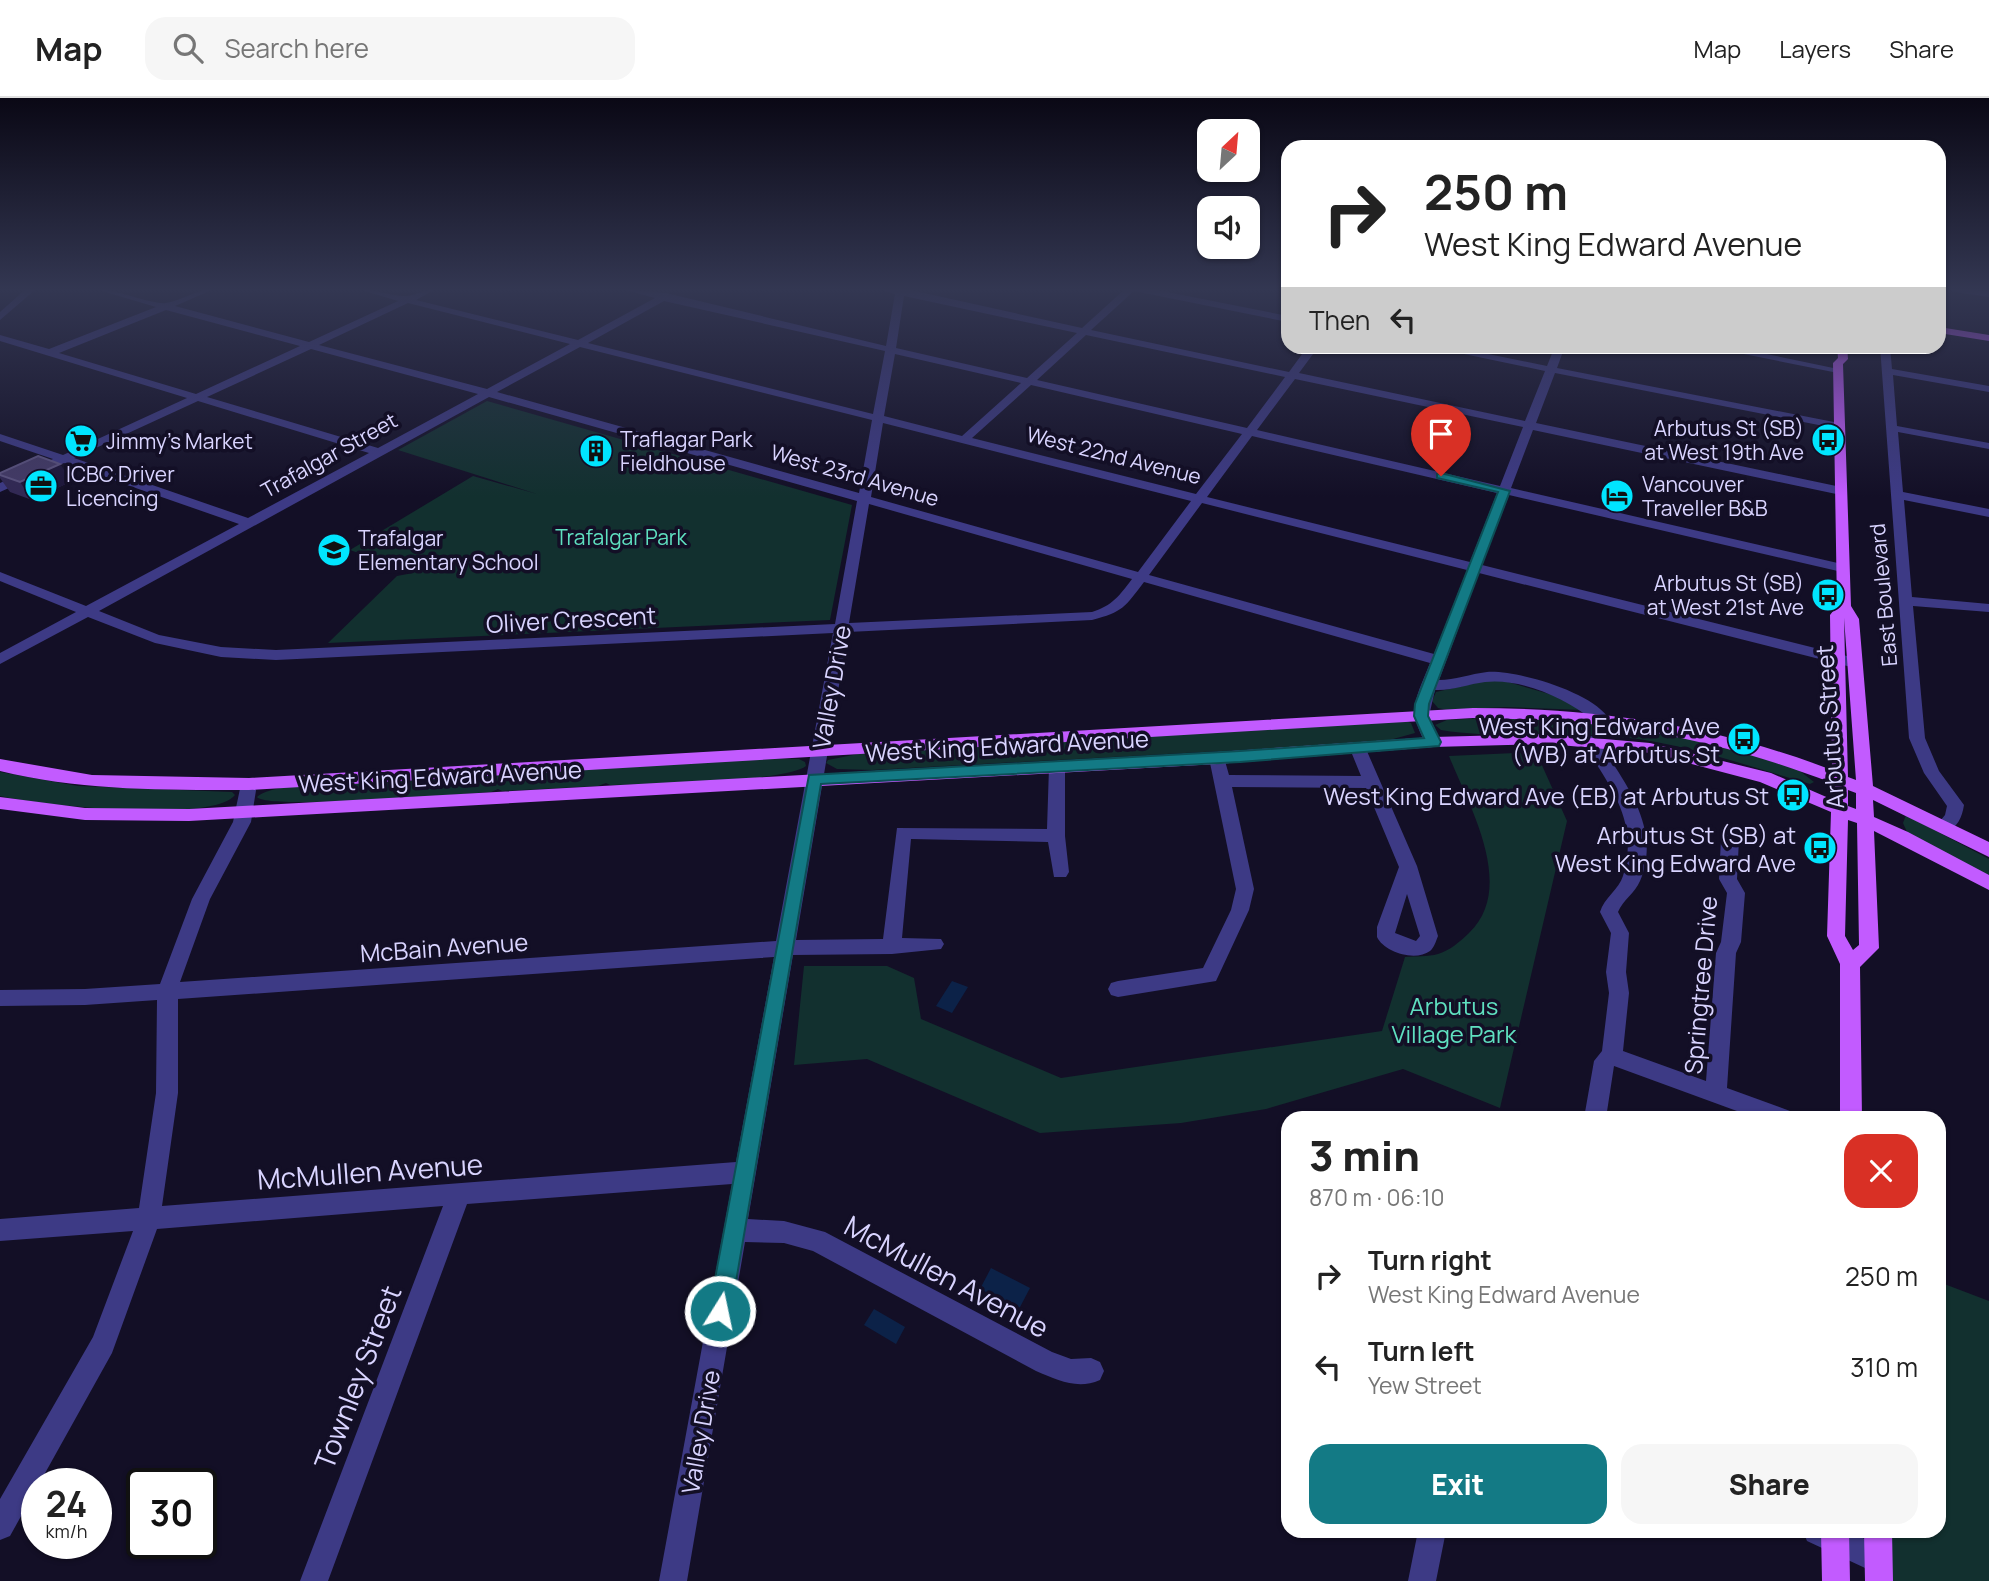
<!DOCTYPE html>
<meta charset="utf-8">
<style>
:root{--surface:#fff;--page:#f6f6f6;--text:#222;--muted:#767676;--line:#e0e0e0;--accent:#137a85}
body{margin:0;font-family:Manrope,sans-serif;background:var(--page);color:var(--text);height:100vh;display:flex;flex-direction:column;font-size:26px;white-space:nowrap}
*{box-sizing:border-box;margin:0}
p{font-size:23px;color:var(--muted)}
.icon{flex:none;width:38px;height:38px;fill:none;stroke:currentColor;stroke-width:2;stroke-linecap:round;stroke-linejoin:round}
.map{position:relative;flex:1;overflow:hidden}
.drawer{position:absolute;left:1281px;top:1013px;width:665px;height:427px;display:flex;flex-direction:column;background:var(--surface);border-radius:21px;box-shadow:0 2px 5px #0004}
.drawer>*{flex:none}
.hud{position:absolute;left:1281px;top:42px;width:665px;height:214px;border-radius:21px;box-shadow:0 2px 5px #0004;background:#fff;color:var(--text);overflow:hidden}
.needle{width:46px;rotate:26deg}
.buttons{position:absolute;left:1197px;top:21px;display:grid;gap:14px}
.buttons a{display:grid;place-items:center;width:63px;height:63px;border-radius:14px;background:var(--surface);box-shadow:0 2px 5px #0004;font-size:35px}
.speed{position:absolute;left:21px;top:1370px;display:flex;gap:14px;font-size:35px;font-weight:700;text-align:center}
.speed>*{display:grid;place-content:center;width:91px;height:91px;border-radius:50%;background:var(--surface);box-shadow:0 2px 5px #0004;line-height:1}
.speed small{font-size:18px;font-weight:400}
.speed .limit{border:4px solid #111;border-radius:10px;background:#fff;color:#111}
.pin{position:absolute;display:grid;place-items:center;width:60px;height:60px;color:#fff;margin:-72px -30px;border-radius:50% 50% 50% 0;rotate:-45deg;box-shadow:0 0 7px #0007}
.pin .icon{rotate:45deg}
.me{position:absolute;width:77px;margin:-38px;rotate:10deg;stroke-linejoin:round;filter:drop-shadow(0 0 5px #0008)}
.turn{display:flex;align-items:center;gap:24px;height:147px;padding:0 28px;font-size:32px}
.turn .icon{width:91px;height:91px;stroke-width:2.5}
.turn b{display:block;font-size:49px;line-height:60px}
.then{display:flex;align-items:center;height:66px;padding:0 28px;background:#0003;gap:14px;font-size:26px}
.round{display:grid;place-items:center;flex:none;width:74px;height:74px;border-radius:21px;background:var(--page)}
.summary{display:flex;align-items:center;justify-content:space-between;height:119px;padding:0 28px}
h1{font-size:42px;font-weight:800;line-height:52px}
.button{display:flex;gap:14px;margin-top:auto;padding:14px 28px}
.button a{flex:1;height:80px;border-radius:21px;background:var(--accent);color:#fff;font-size:28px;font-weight:800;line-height:80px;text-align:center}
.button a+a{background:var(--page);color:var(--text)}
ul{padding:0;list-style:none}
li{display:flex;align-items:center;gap:21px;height:91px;padding:0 28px}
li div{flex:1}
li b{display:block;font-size:26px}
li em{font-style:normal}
header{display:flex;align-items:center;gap:42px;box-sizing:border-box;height:98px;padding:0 35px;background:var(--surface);border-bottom:2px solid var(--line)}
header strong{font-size:33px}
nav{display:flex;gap:38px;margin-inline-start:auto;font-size:24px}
.search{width:490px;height:63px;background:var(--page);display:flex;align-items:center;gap:18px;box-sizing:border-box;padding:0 24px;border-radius:21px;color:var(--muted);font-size:26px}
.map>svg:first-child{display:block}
.green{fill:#12302f}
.water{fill:#0c2248}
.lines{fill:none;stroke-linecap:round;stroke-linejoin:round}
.minor{fill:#3d3a85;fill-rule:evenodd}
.major{fill:#c25bff;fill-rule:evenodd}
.wall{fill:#312854}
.shaded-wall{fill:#1d163a}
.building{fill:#433a66;stroke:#5a527e;stroke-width:2}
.route{fill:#137a85;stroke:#0c4f56;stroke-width:2}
.labels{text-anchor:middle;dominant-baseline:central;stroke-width:7;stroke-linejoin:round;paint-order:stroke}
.far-poi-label{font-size:21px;fill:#d9d4ff;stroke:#130f26;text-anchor:start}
.far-street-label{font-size:21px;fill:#d9d4ff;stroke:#130f26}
.far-park-label{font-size:21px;fill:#5fe0c0;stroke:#130f26}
.street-label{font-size:24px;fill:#d9d4ff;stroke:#130f26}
.poi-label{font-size:24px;fill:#d9d4ff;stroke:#130f26;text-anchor:end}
.park-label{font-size:24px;fill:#5fe0c0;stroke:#130f26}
.near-street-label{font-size:28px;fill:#d9d4ff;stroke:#130f26}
</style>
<header>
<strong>Map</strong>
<div class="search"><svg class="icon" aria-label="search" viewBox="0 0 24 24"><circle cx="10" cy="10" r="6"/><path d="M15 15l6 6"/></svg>Search here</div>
<nav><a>Map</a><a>Layers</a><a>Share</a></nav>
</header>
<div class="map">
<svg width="1989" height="1483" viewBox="0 0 1989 1483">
<rect width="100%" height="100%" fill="#130f26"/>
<path class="green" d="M 487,303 L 852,407 L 830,522 L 328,545 L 397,478 L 413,475 L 350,452 L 473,378 L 537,396 L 398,352 Z
M 1489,582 L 1501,582 L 1570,602 L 1583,612 L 1505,609 L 1447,612 L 1438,610 L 1432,603 L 1436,594 Z
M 1523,618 L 1667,633 L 1796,670 L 1814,684 L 1810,686 C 1744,667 1676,642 1607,638 C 1551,634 1496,641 1441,632 L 1435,627 L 1447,622 Z
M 1406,623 L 1411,625 L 1415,635 L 1386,643 L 1349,646 L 872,672 L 837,671 L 826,665 L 828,662 L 863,655 Z
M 1536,654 L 1567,723 L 1500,1010 L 1403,971 L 1266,1011 L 1181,1025 L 1040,1035 L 867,961 L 794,967 L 804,868 L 887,868 L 914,880 L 921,921 L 1061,980 L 1382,933 L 1405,859 C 1415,858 1428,859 1438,856 C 1449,853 1461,843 1469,835 C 1517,789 1469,708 1449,658 Z
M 749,660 L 799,661 L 805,664 L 806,668 C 787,684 643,686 610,687 L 606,685 L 598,688 L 502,693 L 498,691 L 491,694 C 462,696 266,712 257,699 C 276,679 458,677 496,675 L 502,678 L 508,674 Z
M 0,674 L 78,688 L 232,694 L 235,697 C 212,726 38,707 0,698 Z
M 1906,717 L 1989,761 L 1989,779 L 1907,734 L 1903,725 Z
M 1939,1184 L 1989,1203 L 1989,1483 L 1892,1483 L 1891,1433 L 1939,1433 Z"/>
<path class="water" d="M 952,883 L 968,889 L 952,915 L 936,908 Z
M 991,1170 L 1030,1190 L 1019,1211 L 980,1191 Z
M 874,1211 L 905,1229 L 896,1246 L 864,1227 Z"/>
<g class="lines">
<path class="minor" d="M 26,191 L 36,191 L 0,222 L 0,214 Z
M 95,191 C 116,191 153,207 166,205 C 184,202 196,191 214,191 L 175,208 L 309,244 L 398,203 L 358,191 C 374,191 387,197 403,198 C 414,199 425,191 436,191 L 416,202 L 578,242 L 655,200 L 622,191 L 666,195 L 886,248 L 895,196 L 879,191 L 906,191 L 1082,230 L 1125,191 L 1152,191 L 1288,218 L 1288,224 L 1134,193 L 1091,232 L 1289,274 L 1308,248 L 1319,248 L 1299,275 L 1525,323 L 1545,273 L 1426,248 L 1449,248 L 1547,268 L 1555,248 L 1565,248 L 1557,270 L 1839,325 L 1845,328 L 1839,331 L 1555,275 L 1536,325 L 1841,389 L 1847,393 L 1841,397 L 1533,332 L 1511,390 L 1842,466 L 1849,470 L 1842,474 L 1509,397 L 1482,467 L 1855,560 L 1862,565 L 1855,570 L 1479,475 L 1439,582 C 1455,582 1470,576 1487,574 C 1517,572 1588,593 1607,618 L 1599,623 L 1593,622 C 1565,600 1521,580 1485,584 C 1468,586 1452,593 1435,592 L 1429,618 L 1441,644 L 1433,649 L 1427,648 C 1406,611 1416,601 1430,565 L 1144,484 C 1125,509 1123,514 1092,522 L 848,534 L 796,842 L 883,841 L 897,730 L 1047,731 L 1049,669 L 1057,663 L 1065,669 L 1065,738 L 1069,774 L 1066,779 L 1054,779 L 1048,744 L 911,741 L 902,840 L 941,841 L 944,846 L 941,851 L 892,856 L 793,857 L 748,1121 L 784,1123 L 825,1134 L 1052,1254 L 1071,1261 L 1091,1260 L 1100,1264 L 1104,1273 L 1100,1282 C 1077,1292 1058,1282 1036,1273 L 813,1153 L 784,1145 L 745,1144 L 687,1483 L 659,1483 L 732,1086 L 467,1106 L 328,1483 L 300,1483 L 443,1108 L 157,1131 L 112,1255 L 10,1438 L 0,1442 L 0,1401 L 93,1239 L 133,1133 L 0,1143 L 0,1121 L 139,1110 L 156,995 L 157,902 L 85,907 L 0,908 L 0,892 L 85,891 L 160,886 L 192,801 L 233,724 L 241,686 L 249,680 L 257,686 L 251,724 L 210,801 L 180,884 L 776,843 L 833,535 L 276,562 L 221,559 L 155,545 L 88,519 L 0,566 L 0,555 L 76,514 L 0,483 L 0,474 L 86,508 L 239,426 L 64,365 L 0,394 L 0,385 L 53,361 L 0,343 L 0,336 L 63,357 L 187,300 L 0,243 L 0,237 L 49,251 L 156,209 ZM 904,198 L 1077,235 L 1027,280 L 896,250 ZM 664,203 L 885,253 L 873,316 L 588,245 ZM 408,205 L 570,246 L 487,291 L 319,247 ZM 166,212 L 300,248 L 196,296 L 59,255 ZM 1086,237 L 1285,279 L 1247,330 L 1037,282 ZM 580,249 L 872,322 L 859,395 L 497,294 ZM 311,251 L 478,296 L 378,350 L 207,299 ZM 895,256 L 1021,285 L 962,338 L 884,318 ZM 1295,281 L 1523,329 L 1500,388 L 1257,332 ZM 1031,287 L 1242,336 L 1196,396 L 972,340 ZM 489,299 L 857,403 L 835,526 L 276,552 L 221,549 L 159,537 L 99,513 ZM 198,303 L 369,355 L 248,420 L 74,360 ZM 883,325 L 1191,403 L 1138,474 L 871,399 ZM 1252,338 L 1497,395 L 1470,464 L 1207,399 ZM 1202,405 L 1467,472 L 1434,556 L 1149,477 ZM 869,406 L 1132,481 C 1120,497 1112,508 1092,514 L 849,525 ZM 774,859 L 736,1064 L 162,1108 L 178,995 L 178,901 Z
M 1951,191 L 1989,193 L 1989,199 L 1955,194 Z
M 1704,248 L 1728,248 L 1843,272 L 1838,275 Z
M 1880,248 L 1890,248 L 1892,271 L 1989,288 L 1989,294 L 1893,277 L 1897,328 L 1989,345 L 1989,351 L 1898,334 L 1903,394 L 1989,411 L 1989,419 L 1904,402 L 1912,499 L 1989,506 L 1989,514 L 1913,508 L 1925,640 L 1939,673 L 1964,707 C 1962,719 1958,730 1945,734 L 1936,728 L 1945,717 L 1947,708 L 1924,675 L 1909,640 Z
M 1590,638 L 1596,639 C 1622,682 1663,728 1640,783 C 1635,795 1623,802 1618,814 L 1629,835 L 1626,874 L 1629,895 L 1623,953 L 1706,983 L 1716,855 L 1721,844 L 1727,795 L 1719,781 L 1721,741 L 1724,736 L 1736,736 L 1739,741 L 1737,781 L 1745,795 L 1741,844 L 1736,855 L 1727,990 L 1790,1013 L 1793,1020 L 1756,1020 L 1614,968 L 1606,1020 L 1584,1020 L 1594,963 L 1602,953 L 1609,895 L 1606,874 L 1611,835 L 1600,814 C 1604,800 1619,791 1623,778 C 1640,722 1609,688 1582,643 Z
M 1358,646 L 1366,651 L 1417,768 L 1438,838 C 1436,843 1434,850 1430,853 C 1415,864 1384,854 1377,839 L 1377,829 L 1399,769 L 1366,690 L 1232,689 L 1254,791 L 1249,812 L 1216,883 L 1118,899 L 1111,897 L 1108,891 L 1111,885 L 1118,883 L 1203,870 L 1231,812 L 1236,791 L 1209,660 L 1211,656 L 1223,656 L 1229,677 L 1361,678 L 1350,651 ZM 1407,796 L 1420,838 L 1416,843 L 1395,835 Z
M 1418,1433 L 1446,1433 L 1436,1483 L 1408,1483 Z
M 1803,1433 L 1848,1433 L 1888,1452 L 1892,1462 L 1888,1472 L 1878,1476 L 1807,1443 Z"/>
<path class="major" d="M 1939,229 L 1989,237 L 1989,243 L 1939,235 Z
M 1837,248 L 1847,248 L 1848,261 L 1843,266 L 1851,508 L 1859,521 L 1873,688 L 1989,744 L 1989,759 L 1873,702 L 1874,719 L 1908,734 L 1989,777 L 1989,792 L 1874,733 L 1879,850 L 1860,869 L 1862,1020 L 1840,1020 L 1840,866 L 1827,838 L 1831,714 L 1760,684 L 1650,655 L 1548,646 L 1433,649 L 1217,666 L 189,723 L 85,722 L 0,711 L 0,699 L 85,710 L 189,711 L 1217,654 L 1433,639 L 1548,636 L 1650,645 L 1771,675 L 1831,701 L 1832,685 C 1711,638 1602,621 1473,620 L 249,692 C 165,692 82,693 0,673 L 0,661 L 92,677 L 249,680 L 1473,610 C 1598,610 1714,627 1832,672 L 1830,517 L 1837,508 L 1833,265 L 1838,260 ZM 1844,520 L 1856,682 L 1848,679 ZM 1848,692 L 1856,695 L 1856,711 L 1848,708 ZM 1848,722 L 1857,725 L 1859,847 L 1853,852 L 1845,838 Z
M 1821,1433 L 1849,1433 L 1850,1483 L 1822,1483 Z
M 1864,1433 L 1892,1433 L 1893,1483 L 1865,1483 Z"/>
</g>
<path class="wall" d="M 0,375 L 72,383 L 32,402 L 10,394 L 0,380 Z"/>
<path class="shaded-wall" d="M 60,366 L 72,383 L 32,402 L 20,384 Z"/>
<path class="building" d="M 38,358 L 60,366 L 20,384 L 0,377 L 0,375 Z"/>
<linearGradient id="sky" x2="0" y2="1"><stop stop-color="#0a0815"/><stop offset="0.48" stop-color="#333752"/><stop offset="1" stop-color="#333752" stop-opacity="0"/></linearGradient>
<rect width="1989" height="399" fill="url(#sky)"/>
<path class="route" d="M 1441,375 L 1510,393 L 1429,606 L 1428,618 L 1441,644 L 1439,648 L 1240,664 L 821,686 L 731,1213 L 728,1221 L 720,1224 L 712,1221 L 709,1213 L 809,677 L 1240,653 L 1424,640 L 1414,618 L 1415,606 L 1498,394 L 1437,380 L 1437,376 Z"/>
<defs>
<symbol id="bus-disc" viewBox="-11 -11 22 22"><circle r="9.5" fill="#00e5ff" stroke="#130f26"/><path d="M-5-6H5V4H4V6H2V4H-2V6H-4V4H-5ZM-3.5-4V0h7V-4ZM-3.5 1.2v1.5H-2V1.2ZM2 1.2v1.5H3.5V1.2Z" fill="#111"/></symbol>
<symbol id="supermarket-disc" viewBox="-11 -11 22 22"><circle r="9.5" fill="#00e5ff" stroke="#130f26"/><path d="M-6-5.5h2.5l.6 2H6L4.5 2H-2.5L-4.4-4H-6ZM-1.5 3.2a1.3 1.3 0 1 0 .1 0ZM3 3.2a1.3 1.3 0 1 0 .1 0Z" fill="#111"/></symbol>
<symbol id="building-disc" viewBox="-11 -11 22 22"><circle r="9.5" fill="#00e5ff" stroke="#130f26"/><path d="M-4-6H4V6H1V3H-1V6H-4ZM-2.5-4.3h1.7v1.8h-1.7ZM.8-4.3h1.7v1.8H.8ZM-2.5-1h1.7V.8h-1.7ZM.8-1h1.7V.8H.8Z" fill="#111"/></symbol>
<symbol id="office-disc" viewBox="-11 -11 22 22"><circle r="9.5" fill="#00e5ff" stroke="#130f26"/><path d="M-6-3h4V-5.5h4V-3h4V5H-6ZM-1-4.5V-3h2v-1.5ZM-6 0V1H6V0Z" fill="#111"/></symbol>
<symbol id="hotel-disc" viewBox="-11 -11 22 22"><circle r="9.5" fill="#00e5ff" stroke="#130f26"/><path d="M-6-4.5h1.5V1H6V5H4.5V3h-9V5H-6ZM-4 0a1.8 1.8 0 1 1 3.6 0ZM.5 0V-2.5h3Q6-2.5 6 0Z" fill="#111"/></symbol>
<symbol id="school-disc" viewBox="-11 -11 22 22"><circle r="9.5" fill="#00e5ff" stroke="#130f26"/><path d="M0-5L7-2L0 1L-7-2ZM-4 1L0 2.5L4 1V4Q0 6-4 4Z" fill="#111"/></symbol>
</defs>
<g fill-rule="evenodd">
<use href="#bus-disc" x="1809" y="323" width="38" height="38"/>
<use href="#supermarket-disc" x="62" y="324" width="38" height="38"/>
<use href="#building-disc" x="577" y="334" width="38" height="38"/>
<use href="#office-disc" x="22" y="369" width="38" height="38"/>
<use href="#hotel-disc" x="1598" y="379" width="38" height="38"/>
<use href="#school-disc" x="315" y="433" width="38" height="38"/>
<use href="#bus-disc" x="1809" y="478" width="38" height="38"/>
<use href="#bus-disc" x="1725" y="622" width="38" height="38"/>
<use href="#bus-disc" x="1774" y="678" width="38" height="38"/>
<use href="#bus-disc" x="1801" y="731" width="38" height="38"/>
</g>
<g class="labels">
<g class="far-poi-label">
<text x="1804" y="330" text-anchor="end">Arbutus St (SB)<tspan x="1804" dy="24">at West 19th Ave</tspan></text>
<text x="620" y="341">Traflagar Park<tspan x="620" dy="24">Fieldhouse</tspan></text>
<text x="106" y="343">Jimmy's Market</text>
<text x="66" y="376">ICBC Driver<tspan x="66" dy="24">Licencing</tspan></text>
<text x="1642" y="386">Vancouver<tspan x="1642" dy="24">Traveller B&amp;B</tspan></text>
<text x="358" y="440">Trafalgar<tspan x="358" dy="24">Elementary School</tspan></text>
<text x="1804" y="485" text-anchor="end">Arbutus St (SB)<tspan x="1804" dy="24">at West 21st Ave</tspan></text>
</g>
<g class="far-street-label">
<text transform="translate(329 357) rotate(-29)">Trafalgar Street</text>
<text transform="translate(1114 357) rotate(14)">West 22nd Avenue</text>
<text transform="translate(855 377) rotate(16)">West 23rd Avenue</text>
<text transform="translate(1883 497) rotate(-95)">East Boulevard</text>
</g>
<g class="far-park-label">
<text x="621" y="439">Trafalgar Park</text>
</g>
<g class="street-label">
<text transform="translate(571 521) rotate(-3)">Oliver Crescent</text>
<text transform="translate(831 589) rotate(-80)">Valley Drive</text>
<text transform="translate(1829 629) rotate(-94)">Arbutus Street</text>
<text transform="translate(1007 647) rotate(-3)">West King Edward Avenue</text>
<text transform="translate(440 678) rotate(-3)">West King Edward Avenue</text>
<text transform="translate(444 849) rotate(-4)">McBain Avenue</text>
<text transform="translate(1700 887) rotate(-85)">Springtree Drive</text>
<text transform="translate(700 1334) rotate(-80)">Valley Drive</text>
</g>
<g class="poi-label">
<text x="1720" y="627">West King Edward Ave<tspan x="1720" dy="28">(WB) at Arbutus St</tspan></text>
<text x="1769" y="697">West King Edward Ave (EB) at Arbutus St</text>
<text x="1796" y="736">Arbutus St (SB) at<tspan x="1796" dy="28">West King Edward Ave</tspan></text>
</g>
<g class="park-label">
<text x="1454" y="907">Arbutus<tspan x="1454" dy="28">Village Park</tspan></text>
</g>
<g class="near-street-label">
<text transform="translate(370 1073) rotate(-4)">McMullen Avenue</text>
<text transform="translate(947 1178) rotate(28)">McMullen Avenue</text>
<text transform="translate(357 1279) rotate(-69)">Townley Street</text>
</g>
</g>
</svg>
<div class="buttons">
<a><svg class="needle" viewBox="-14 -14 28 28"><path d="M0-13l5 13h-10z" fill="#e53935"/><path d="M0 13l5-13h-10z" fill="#767676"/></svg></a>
<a><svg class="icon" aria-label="sound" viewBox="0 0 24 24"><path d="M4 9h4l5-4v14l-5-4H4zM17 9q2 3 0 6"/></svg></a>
</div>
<div class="speed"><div>24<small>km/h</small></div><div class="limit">30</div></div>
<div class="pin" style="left:1441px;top:378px;background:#d93025"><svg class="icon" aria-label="arrive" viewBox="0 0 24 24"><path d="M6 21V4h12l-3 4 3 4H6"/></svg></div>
<svg class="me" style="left:720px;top:1213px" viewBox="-20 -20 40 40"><circle r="17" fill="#137a85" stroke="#fff" stroke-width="3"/><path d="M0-11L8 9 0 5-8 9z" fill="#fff"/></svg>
<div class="hud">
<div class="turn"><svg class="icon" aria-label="right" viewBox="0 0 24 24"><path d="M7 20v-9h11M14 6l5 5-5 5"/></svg><div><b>250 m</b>West King Edward Avenue</div></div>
<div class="then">Then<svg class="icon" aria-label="left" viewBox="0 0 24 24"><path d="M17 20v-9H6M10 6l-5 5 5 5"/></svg></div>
</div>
<section class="drawer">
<div class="summary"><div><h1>3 min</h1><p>870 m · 06:10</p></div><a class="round" style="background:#d93025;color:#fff"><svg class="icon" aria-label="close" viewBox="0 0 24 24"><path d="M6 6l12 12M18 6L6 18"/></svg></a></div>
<ul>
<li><svg class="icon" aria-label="right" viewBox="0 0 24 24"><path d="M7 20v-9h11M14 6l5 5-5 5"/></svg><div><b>Turn right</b><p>West King Edward Avenue</p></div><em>250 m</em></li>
<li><svg class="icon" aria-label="left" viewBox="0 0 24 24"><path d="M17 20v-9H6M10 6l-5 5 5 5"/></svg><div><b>Turn left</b><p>Yew Street</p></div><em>310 m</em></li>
</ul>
<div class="button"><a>Exit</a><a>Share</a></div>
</section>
</div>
